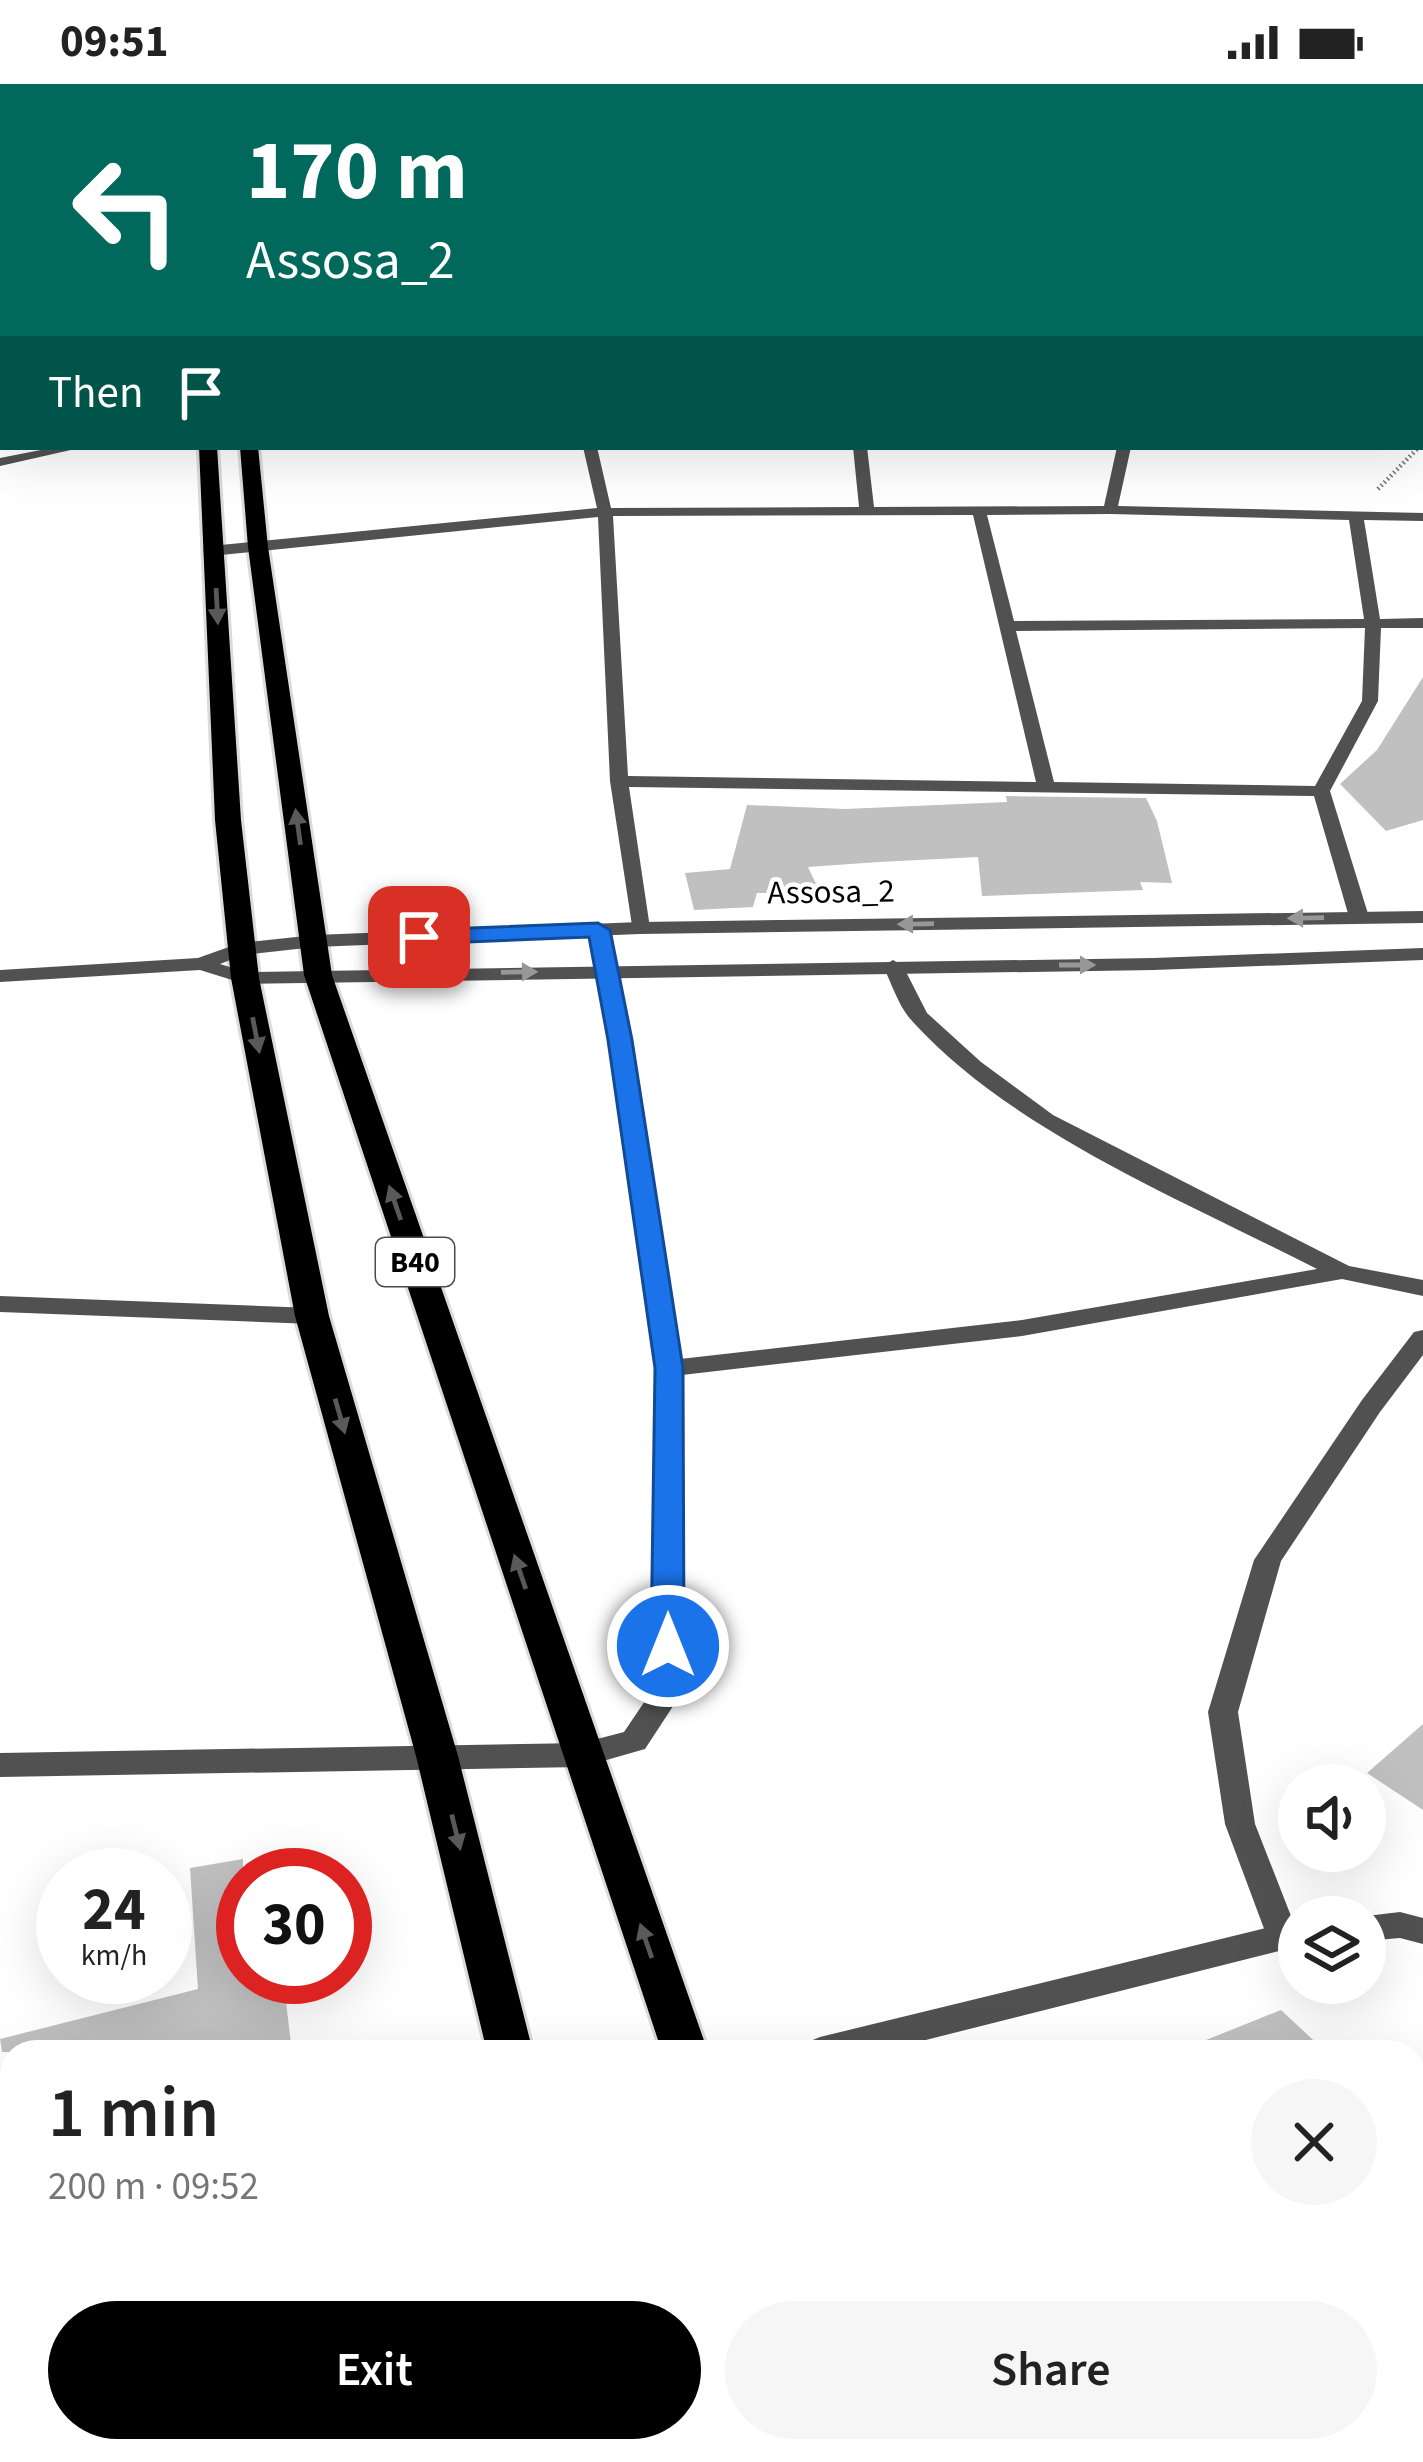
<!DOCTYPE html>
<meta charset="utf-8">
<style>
:root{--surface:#fff;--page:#f6f6f6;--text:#222;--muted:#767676;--accent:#000}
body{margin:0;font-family:"Source Sans 3",sans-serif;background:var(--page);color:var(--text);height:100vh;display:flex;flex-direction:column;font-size:45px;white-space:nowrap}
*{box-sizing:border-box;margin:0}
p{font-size:39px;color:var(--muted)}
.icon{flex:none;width:66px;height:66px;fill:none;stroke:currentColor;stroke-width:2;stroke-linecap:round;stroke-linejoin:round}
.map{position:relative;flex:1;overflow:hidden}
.panel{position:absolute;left:0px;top:1956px;width:1425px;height:423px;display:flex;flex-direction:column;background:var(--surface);border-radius:36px 36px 0 0;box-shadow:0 12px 48px #0002}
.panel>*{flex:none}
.banner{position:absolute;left:0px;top:0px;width:1425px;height:366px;box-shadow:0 12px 48px #0002;background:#00695c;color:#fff;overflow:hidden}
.buttons{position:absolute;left:1278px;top:1680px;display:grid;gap:24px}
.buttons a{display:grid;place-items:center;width:108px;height:108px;border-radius:50%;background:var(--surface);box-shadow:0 12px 48px #0002;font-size:60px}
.speed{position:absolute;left:36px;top:1764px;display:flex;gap:24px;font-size:60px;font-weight:700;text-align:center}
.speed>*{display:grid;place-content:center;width:156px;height:156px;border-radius:50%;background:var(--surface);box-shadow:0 12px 48px #0002;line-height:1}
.speed small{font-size:30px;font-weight:400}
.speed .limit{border:18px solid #d22;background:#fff;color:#111}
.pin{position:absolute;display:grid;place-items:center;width:102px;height:102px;color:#fff;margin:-51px;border-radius:24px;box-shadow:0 6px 18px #0006}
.me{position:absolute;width:132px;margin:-66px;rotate:0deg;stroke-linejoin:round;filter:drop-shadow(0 0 9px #0008)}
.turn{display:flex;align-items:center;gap:42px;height:252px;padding:0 48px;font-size:54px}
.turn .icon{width:156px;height:156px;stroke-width:2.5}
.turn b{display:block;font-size:84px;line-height:102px}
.then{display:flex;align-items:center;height:114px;padding:0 48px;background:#0003;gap:24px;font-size:45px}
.round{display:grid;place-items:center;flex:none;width:126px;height:126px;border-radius:63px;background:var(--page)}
.head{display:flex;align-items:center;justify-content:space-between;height:204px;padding:0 48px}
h1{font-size:72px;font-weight:600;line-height:90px}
.button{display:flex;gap:24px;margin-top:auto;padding:24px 48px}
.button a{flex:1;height:138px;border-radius:72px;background:var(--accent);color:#fff;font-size:48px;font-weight:600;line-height:138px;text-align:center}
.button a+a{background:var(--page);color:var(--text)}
.status{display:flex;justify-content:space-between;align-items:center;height:84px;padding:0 60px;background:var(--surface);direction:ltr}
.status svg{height:33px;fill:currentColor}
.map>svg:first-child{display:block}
.building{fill:#c0c0c0}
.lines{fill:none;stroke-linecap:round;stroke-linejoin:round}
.trunk-casing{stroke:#dbdbdb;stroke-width:6}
.path{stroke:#737373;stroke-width:4.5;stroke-dasharray:1.5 3;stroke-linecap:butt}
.service{fill:#515151;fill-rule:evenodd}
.minor{fill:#515151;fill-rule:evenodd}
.tertiary{fill:#515151;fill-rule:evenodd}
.trunk{fill:#000;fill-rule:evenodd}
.oneway{fill:#595959}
.oneway2{fill:#979797}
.route{fill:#1a73e8;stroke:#114b97;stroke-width:3}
.labels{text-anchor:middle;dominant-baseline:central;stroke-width:9;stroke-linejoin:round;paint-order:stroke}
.shield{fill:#fff;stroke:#4c4c4c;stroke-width:3}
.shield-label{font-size:30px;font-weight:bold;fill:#000}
.street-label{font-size:33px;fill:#000;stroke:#fff}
</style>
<div class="status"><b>09:51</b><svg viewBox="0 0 49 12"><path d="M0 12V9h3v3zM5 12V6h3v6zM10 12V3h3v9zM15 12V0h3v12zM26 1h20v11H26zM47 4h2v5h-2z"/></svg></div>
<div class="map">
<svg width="1423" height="2378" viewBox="0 0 1423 2378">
<rect width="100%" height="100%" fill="#fff"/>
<path class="building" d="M 1423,593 L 1423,736 L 1386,747 L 1340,700 L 1377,666 Z
M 1006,712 L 1146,714 L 1157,737 L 1172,799 L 1140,798 L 1143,806 L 982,812 L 978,773 L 879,778 L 808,783 L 820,808 L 757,809 L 753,823 L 694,826 L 685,789 L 730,785 L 747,721 L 845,725 L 1007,718 Z
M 1423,1640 L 1423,1726 L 1367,1689 Z
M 243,1775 L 243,1893 L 283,1893 L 292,1968 L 2,1968 L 0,1955 L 198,1905 L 190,1784 Z
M 1281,1926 L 1326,1968 L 1181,1968 L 1181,1966 Z"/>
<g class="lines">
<defs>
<path id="trunk" d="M 199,363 L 217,363 L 241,736 L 259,894 L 329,1232 L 458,1672 L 533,1968 L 487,1968 L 416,1672 L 295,1232 L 231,894 L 215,736 Z
M 240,363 L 258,363 L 268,463 L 332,891 L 708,1968 L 662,1968 L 304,891 L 248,463 Z
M 590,2367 L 644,2367 L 647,2378 L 593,2378 Z
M 790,2367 L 844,2367 L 847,2378 L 793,2378 Z"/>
</defs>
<use href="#trunk" class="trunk-casing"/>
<path class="path" d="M 1378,405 L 1419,363"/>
<path class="service" d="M 1112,0 L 1122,0 L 1125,3 L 1115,3 Z"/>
<path class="minor" d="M 1422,13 L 1423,13 L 1423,19 L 1422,19 Z
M 3,65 L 3,71 L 0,72 L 0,66 Z
M 0,130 L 3,130 L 3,137 L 0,137 Z
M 0,150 L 3,150 L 3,156 L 0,156 Z
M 0,269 L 3,269 L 3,277 L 0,277 Z
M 3,309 L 3,318 L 0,319 L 0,310 Z
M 583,363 L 597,363 L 611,424 L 859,423 L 853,363 L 867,363 L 874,423 L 1104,422 L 1117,363 L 1131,363 L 1118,422 L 1423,429 L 1423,437 L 1364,436 L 1380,535 L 1423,534 L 1423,544 L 1381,544 L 1378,617 L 1330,707 L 1369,833 L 1359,839 L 1349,833 L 1314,712 L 629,703 L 650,844 L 640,850 L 633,848 L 610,697 L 598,433 L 211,472 L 203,467 L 211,462 L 597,424 ZM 1110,430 L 1349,436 L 1364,535 L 1014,537 L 987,431 ZM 973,431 L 1036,698 L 628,692 L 613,432 ZM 1365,544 L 1362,617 L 1315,702 L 1054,698 L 1016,547 Z
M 599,840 L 609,846 L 631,955 L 680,1275 L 1022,1236 L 1317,1185 C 1185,1117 1013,1048 913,938 C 899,924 892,900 883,882 L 893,876 L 903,882 L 927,929 L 981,978 L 1053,1031 L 1349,1182 L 1423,1196 L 1423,1212 L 1342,1195 L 1022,1252 L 682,1291 L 679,1613 L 645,1665 L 582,1683 L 0,1693 L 0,1669 L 582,1659 L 624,1648 L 649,1611 L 656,1284 L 609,955 L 589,846 Z
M 0,1212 L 312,1224 L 324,1232 L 312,1240 L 0,1228 Z
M 1423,1246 L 1423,1271 L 1380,1328 L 1281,1477 L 1238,1628 L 1255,1740 L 1298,1850 L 1293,1859 L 1282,1863 L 1271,1859 L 1266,1850 L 1225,1740 L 1208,1628 L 1254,1476 L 1362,1316 L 1414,1248 Z
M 1289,2367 L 1334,2367 L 1338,2378 L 1293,2378 Z"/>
<path class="tertiary" d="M 56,363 L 84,363 L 0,382 L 0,374 Z
M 1423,827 L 1423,839 L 640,850 L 315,863 L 243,871 L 220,880 L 246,888 L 1154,874 L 1423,864 L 1423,876 L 1154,886 L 245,900 L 200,886 L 0,898 L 0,886 L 198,874 L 240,859 L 315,851 L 640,838 Z
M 1400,1828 L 1423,1834 L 1423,1860 L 1400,1854 L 1365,1857 L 1365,1833 L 1358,1833 Z
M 1299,1836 L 1299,1862 L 878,1968 L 803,1968 L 808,1958 L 820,1953 Z"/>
<use href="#trunk" class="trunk"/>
</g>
<defs><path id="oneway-solid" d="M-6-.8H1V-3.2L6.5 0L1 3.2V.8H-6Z" transform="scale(3)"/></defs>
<g class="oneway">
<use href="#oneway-solid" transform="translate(217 522) rotate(87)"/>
<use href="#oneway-solid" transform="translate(298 743) rotate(-98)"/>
<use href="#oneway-solid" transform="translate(256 951) rotate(79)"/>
<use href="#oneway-solid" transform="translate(395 1119) rotate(-109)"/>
<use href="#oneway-solid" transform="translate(340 1332) rotate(74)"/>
<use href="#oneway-solid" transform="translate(520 1488) rotate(-109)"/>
<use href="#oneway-solid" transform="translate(456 1748) rotate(76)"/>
<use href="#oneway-solid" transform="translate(646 1857) rotate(-109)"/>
</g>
<g class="oneway2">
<use href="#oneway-solid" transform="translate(1306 834) rotate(179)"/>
<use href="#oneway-solid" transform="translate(916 840) rotate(179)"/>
<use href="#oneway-solid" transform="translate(1077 881)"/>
<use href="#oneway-solid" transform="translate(519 888) rotate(-1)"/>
</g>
<path class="route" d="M 598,839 L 610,846 L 632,956 L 683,1284 L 684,1562 L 679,1570 L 656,1570 L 651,1562 L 655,1284 L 608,956 L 589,853 L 419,860 L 408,853 L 419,846 Z"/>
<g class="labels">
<rect class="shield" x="376" y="1154" width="78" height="48" rx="9"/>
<g class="shield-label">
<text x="415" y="1178">B40</text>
</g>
<g class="street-label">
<text transform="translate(831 808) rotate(-1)">Assosa_2</text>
</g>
</g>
</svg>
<div class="buttons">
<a><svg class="icon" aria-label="sound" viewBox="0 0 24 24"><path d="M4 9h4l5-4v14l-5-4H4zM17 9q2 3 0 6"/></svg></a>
<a><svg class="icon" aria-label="layers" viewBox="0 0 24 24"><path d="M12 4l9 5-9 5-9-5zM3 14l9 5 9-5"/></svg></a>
</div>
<div class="speed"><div>24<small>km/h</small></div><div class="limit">30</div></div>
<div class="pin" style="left:419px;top:853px;background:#d93025"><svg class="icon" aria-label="arrive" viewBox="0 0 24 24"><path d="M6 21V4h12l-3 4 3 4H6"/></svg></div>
<svg class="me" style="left:668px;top:1562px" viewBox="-20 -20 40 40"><circle r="17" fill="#1a73e8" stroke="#fff" stroke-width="3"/><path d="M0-11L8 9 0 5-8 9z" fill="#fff"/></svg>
<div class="banner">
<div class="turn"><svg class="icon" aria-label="left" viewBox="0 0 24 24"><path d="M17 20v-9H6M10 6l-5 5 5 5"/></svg><div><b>170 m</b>Assosa_2</div></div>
<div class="then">Then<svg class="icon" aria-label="arrive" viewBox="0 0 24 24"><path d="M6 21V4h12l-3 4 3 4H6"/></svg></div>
</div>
<section class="panel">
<div class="head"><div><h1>1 min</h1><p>200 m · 09:52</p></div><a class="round"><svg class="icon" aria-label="close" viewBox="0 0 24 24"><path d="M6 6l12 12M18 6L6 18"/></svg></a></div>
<div class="button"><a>Exit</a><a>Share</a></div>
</section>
</div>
